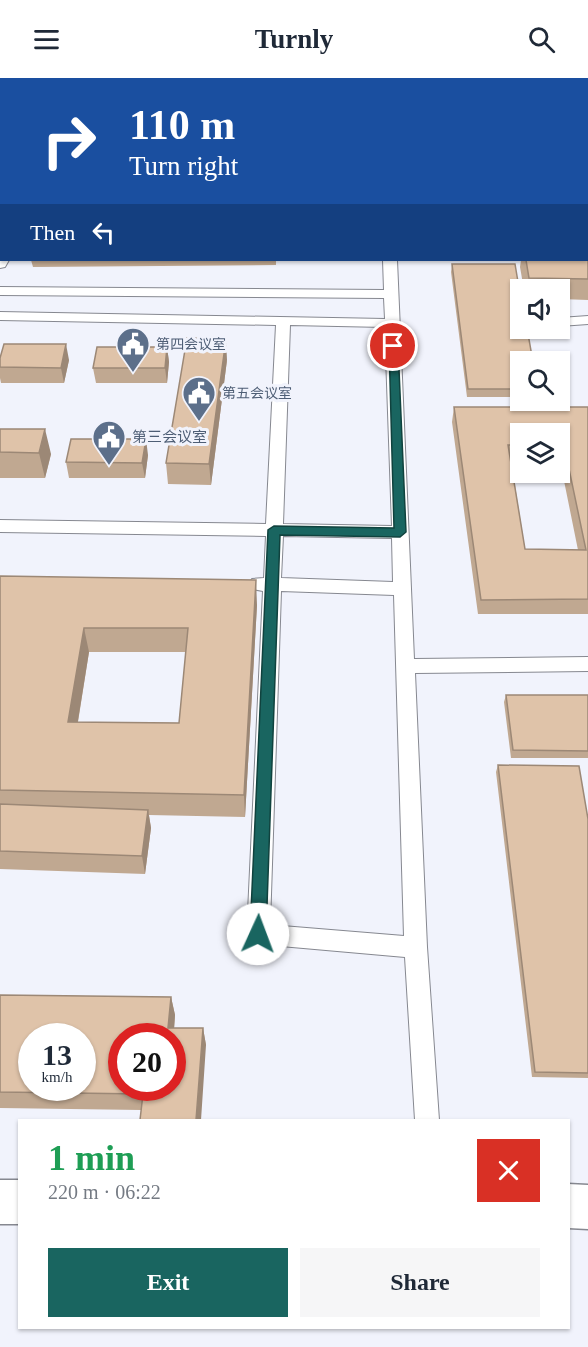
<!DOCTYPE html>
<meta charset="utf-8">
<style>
:root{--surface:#fff;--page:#f6f6f7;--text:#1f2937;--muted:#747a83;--accent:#196560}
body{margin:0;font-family:"Times New Roman","Noto Sans SC",serif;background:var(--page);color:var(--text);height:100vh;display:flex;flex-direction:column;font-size:22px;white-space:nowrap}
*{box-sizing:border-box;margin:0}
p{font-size:20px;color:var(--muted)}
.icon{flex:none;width:33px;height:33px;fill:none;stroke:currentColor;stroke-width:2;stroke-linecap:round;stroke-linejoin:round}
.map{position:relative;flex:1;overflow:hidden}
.panel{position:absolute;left:18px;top:1041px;width:552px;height:210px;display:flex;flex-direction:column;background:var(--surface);border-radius:0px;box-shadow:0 2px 4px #0004}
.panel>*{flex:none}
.hud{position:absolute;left:0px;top:0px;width:588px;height:183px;box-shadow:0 2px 4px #0004;background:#1a4fa0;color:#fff;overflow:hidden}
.controls{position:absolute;left:510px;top:201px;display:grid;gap:12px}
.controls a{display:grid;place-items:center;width:60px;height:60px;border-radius:0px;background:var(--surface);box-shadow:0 2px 4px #0004;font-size:30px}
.speed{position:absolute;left:18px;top:945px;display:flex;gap:12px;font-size:30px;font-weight:700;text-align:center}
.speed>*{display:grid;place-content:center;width:78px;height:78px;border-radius:50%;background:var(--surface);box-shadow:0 2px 4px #0004;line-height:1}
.speed small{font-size:15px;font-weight:400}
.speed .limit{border:9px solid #d22;background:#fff;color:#111}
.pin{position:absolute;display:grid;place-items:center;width:51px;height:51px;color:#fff;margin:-26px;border:3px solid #fff;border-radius:50%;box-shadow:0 2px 6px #0007}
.me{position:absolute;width:66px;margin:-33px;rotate:2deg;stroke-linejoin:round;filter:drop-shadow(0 0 4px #0008)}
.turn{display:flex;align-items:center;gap:21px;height:126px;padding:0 30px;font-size:27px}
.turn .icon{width:78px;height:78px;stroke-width:2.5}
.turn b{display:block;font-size:42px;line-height:51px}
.then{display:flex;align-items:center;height:57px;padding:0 30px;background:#0003;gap:12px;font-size:22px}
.round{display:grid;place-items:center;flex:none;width:63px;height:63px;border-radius:0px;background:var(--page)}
.summary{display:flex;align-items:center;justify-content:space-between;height:102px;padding:0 30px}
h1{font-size:36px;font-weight:800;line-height:45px;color:#1e9e55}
.cta{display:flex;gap:12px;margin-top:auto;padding:12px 30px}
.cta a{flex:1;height:69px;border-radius:0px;background:var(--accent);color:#fff;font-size:24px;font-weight:800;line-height:69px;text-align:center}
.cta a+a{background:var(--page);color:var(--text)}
header{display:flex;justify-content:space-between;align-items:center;height:78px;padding:0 30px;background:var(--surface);font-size:27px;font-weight:800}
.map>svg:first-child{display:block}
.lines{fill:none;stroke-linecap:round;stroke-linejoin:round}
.lane-casing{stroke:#868890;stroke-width:2}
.secondary-casing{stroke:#868890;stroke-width:3}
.lane{fill:#fff;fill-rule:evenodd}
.secondary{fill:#fff;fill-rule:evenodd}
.wall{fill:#c0a891;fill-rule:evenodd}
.shaded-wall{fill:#9c8876}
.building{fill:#dfc3a9;stroke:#9c8876;stroke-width:1.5;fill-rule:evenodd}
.route{fill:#196560;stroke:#10423e;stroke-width:1.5}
.labels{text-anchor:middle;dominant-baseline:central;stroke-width:6;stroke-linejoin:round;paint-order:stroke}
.far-service-label{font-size:14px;fill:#4e5e75;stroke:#f1f3fc;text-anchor:start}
.service-label{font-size:15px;fill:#4e5e75;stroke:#f1f3fc;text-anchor:start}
</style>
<header><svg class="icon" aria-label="menu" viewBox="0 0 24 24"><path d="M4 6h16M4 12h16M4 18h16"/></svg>Turnly<svg class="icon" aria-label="search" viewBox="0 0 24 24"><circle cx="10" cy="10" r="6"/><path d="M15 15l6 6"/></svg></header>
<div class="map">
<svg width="588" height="1269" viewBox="0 0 588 1269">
<rect width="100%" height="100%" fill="#f1f3fc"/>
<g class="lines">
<defs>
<path id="lane" d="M 586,75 L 588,75 L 588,83 L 586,83 Z
M 0,177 L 2,182 L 9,182 L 5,189 L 0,190 Z
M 383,182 L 397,182 L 414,581 L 588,579 L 588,593 L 415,595 L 427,869 L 439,1042 L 415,1042 L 405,879 L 258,866 L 250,863 L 247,856 L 263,513 L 252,511 L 249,506 L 252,501 L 264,500 L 266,458 L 0,454 L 0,442 L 266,446 L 276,247 L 0,242 L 0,234 L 385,241 L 384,220 L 0,217 L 0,209 L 384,212 ZM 290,247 L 385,249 L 392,448 L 283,446 ZM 283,458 L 392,460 L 393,504 L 281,500 ZM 281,513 L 394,517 L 404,858 L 270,847 Z
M 588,238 L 588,246 L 560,248 L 560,240 Z"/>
<path id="secondary" d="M 0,1102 L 20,1102 L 20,1146 L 0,1146 Z
M 568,1106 L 588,1107 L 588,1151 L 568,1150 Z"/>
</defs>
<use href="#lane" class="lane-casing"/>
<use href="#secondary" class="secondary-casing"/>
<use href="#lane" class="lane"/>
<use href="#secondary" class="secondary"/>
</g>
<path class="wall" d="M 0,0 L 39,0 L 39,2 L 2,2 L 2,9 L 0,9 Z
M 0,14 L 2,14 L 2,79 L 0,83 Z
M 588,169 L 588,222 L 560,221 L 560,212 L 524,212 L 520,189 L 521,182 L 586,182 Z
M 31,182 L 276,182 L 276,187 L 33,189 Z
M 452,186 L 520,284 L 520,319 L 467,319 L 451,194 Z
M 167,269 L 169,284 L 167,305 L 96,305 L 93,290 Z
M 0,280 L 69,282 L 64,305 L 1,305 L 0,300 Z
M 227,282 L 211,407 L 168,406 L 166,385 Z
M 454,329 L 588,329 L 588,536 L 478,536 L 452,344 ZM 520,356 L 560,356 L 560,383 L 578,472 L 525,471 L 511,382 L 520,382 Z
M 0,351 L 51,376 L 45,400 L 0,400 Z
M 148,377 L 145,400 L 69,400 L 66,384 Z
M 0,498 L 257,527 L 245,739 L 149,737 L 151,750 L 145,796 L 0,791 ZM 89,574 L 186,574 L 179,645 L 78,644 Z
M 506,617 L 588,617 L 588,680 L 511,680 L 504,624 Z
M 498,687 L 588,741 L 588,1000 L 532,999 L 496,694 Z
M 0,917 L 171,919 L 175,937 L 174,950 L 203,950 L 206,967 L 141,1032 L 0,1030 Z"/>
<path class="shaded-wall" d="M 91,0 L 100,0 L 100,2 L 91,1 Z
M 2,54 L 2,79 L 0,83 L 0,59 Z
M 226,261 L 227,282 L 211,407 L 209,386 Z
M 66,266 L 69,282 L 64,305 L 61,290 Z
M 167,269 L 169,284 L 167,305 L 165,290 Z
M 45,351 L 51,376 L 45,400 L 39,375 Z
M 146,361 L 148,377 L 145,400 L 142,385 Z
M 256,502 L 257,527 L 245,739 L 244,717 Z
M 84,550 L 89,574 L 74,667 L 68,644 Z
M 148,732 L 151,750 L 145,796 L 142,778 Z
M 171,919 L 175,937 L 173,967 L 168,950 Z
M 203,950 L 206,967 L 201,1042 L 196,1042 Z"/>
<path class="building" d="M 45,0 L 91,0 L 91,1 Z
M 0,14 L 2,14 L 2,36 L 0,36 Z
M 586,169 L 588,169 L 588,201 L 529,200 L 526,182 L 586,182 Z
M 452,186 L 515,186 L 520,216 L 520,250 L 527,250 L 533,284 L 520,284 L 520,311 L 468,311 Z
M 187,260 L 226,261 L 209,386 L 166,385 Z
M 4,266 L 66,266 L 61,290 L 0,289 L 0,280 Z
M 97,269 L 167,269 L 165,290 L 93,290 Z
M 454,329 L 588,329 L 588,521 L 481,522 ZM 520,356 L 560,356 L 560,367 L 564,367 L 586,472 L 525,471 L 508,367 L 520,367 Z
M 0,351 L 45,351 L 39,375 L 0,374 Z
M 71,361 L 146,361 L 142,385 L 66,384 Z
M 0,498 L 256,502 L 244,717 L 0,712 ZM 84,550 L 188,550 L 179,645 L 68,644 Z
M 506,617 L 588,617 L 588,673 L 513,672 Z
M 498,687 L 579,688 L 588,741 L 588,995 L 535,994 Z
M 0,726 L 148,732 L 142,778 L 0,773 Z
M 0,917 L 171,919 L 168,950 L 203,950 L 196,1042 L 140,1042 L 143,1016 L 0,1014 ZM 32,958 L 82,958 L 82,1010 L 32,1010 ZM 122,958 L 172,958 L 172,1010 L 122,1010 Z"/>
<path class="route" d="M 389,266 L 398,268 L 406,454 L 400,459 L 280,457 L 266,856 L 263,861 L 258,863 L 252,861 L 250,856 L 268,452 L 274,448 L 394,450 Z"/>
<defs>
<symbol id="civic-pin" viewBox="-11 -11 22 30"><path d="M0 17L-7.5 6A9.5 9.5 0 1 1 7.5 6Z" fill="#5c6f8a" stroke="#f1f3fc"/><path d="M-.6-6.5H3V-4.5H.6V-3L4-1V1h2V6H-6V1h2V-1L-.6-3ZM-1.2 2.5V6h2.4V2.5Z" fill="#fff"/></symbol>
</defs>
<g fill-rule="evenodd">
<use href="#civic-pin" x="114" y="247" width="38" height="52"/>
<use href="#civic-pin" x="180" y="296" width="38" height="52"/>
<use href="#civic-pin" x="90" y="340" width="38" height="52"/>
</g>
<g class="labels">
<g class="far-service-label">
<text x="156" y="266">第四会议室</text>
<text x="222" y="315">第五会议室</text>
</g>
<g class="service-label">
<text x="132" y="359">第三会议室</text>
</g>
</g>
</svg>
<div class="controls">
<a><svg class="icon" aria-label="sound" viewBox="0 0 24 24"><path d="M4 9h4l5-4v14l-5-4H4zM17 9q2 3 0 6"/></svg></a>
<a><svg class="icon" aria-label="search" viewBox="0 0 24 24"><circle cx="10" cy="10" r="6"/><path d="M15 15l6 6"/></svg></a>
<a><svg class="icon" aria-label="layers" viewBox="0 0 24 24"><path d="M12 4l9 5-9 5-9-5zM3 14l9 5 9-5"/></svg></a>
</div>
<div class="speed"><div>13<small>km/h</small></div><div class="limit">20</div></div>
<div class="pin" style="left:393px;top:268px;background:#d93025"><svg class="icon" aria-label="arrive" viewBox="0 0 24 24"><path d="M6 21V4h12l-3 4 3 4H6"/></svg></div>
<svg class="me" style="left:258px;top:856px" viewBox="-20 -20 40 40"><circle r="19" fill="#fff"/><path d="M0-13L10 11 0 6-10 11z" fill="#196560"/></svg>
<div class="hud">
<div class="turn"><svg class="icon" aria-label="right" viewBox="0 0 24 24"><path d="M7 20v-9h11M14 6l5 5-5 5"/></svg><div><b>110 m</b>Turn right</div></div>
<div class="then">Then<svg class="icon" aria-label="left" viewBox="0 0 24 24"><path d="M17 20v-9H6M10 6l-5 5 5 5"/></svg></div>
</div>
<section class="panel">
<div class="summary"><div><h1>1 min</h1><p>220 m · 06:22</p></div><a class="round" style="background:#d93025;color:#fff"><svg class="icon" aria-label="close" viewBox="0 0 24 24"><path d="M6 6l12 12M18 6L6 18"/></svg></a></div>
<div class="cta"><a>Exit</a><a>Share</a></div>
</section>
</div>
